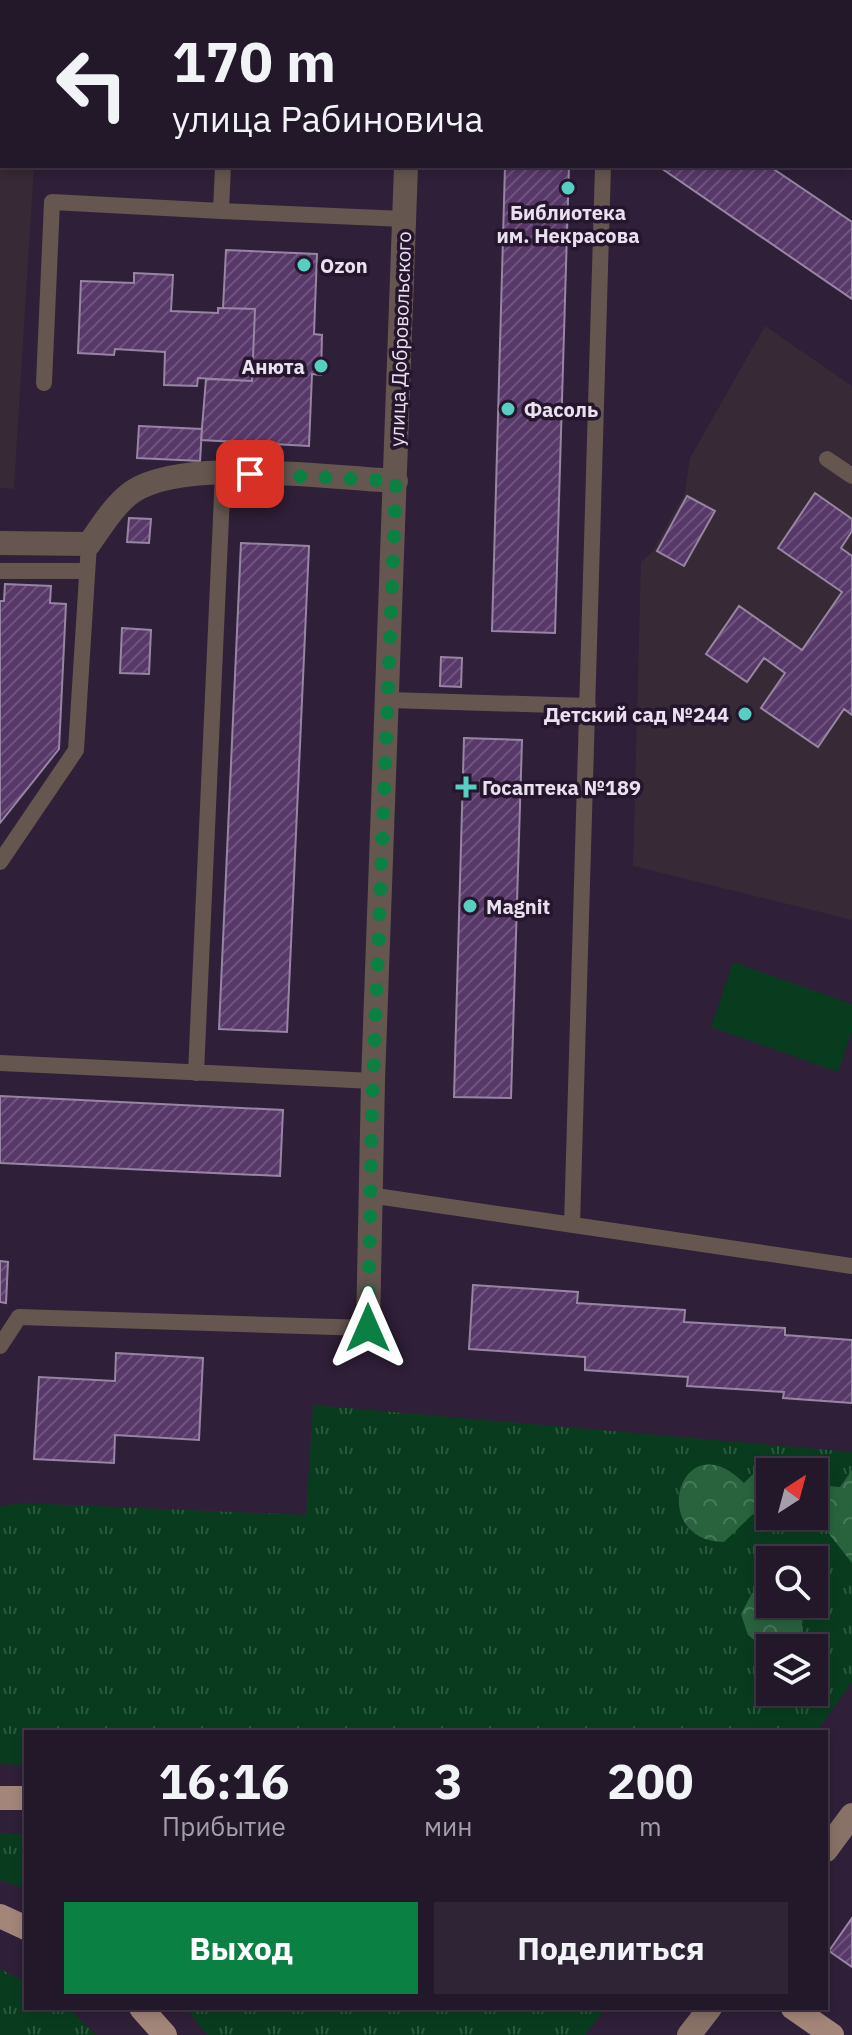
<!DOCTYPE html>
<html lang="ru">
<meta charset="utf-8">
<style>
:root{--surface:#23172a;--page:#2f2436;--text:#f1f3f6;--muted:#a39fa8;--line:#403647;--accent:#0b8043}
body{margin:0;font-family:"IBM Plex Sans",sans-serif;background:var(--page);color:var(--text);height:100vh;display:flex;flex-direction:column;font-size:30px;white-space:nowrap}
*{box-sizing:border-box;margin:0}
p{font-size:26px;color:var(--muted)}
.icon{flex:none;width:44px;height:44px;fill:none;stroke:currentColor;stroke-width:2;stroke-linecap:round;stroke-linejoin:round}
.map{position:relative;flex:1;overflow:hidden}
.sheet{position:absolute;left:24px;top:1730px;width:804px;height:280px;display:flex;flex-direction:column;background:var(--surface);border-radius:0px;box-shadow:0 4px 12px #0003,0 0 0 2px var(--line)}
.sheet>*{flex:none}
.guide{position:absolute;left:0px;top:0px;width:852px;height:168px;box-shadow:0 4px 12px #0003,0 0 0 2px var(--line);background:#23172a;color:var(--text);overflow:hidden}
.needle{width:52px;rotate:36deg}
.fabs{position:absolute;left:756px;top:1458px;display:grid;gap:16px}
.fabs a{display:grid;place-items:center;width:72px;height:72px;border-radius:0px;background:var(--surface);box-shadow:0 4px 12px #0003,0 0 0 2px var(--line);font-size:40px}
.pin{position:absolute;display:grid;place-items:center;width:68px;height:68px;color:#fff;margin:-34px;border-radius:16px;box-shadow:0 4px 12px #0006}
.me{position:absolute;width:88px;margin:-44px;rotate:0deg;stroke-linejoin:round;filter:drop-shadow(0 0 6px #0008)}
.turn{display:flex;align-items:center;gap:28px;height:168px;padding:0 40px;font-size:36px}
.turn .icon{width:104px;height:104px;stroke-width:2.5}
.turn b{display:block;font-size:56px;line-height:68px}
.eta{display:flex;justify-content:space-evenly;align-items:center;height:136px;text-align:center}
.eta b{font-size:48px;font-weight:700;line-height:56px}
.primary-button{display:flex;gap:16px;margin-top:auto;padding:16px 40px}
.primary-button a{flex:1;height:92px;border-radius:0px;background:var(--accent);color:#fff;font-size:32px;font-weight:700;line-height:92px;text-align:center}
.primary-button a+a{background:var(--page);color:var(--text)}
.map>svg:first-child{display:block}
.education{fill:#372935}
.grass{fill:url(#grass-tufts);fill-rule:evenodd}
.forest{fill:url(#forest-crowns)}
.pitch{fill:#093c1f}
.building{fill:url(#building-hatch);stroke:#9785a3;stroke-width:2}
.lines{fill:none;stroke-linecap:round;stroke-linejoin:round}
.lane{stroke:#655650;stroke-width:16}
.street{stroke:#655650;stroke-width:24}
.secondary{stroke:#887167;stroke-width:24}
.primary{stroke:#a38579;stroke-width:24}
.route{stroke:#0b8043;stroke-width:14;stroke-dasharray:0 25.2}
.poi-dot{fill:#57cec2;stroke:#25162d;stroke-width:3}
.labels{text-anchor:middle;dominant-baseline:central;stroke-width:7;stroke-linejoin:round;paint-order:stroke}
.poi-label{font-size:20px;font-weight:bold;fill:#eae0f0;stroke:#25162d;text-anchor:start}
.street-label{font-size:20px;fill:#eae0f0;stroke:#25162d}
</style>
<div class="map">
<svg width="852" height="2035" viewBox="0 0 852 2035">
<defs>
<pattern id="grass-tufts" width="24" height="20" patternUnits="userSpaceOnUse" patternTransform="scale(2)"><rect width="24" height="20" fill="#093c1f"/><path d="M3 7l-1-3M5 7V3M7 7l1-3M15 17l-1-3M17 17v-4M19 17l1-3" fill="none" stroke="#2d5840"/></pattern>
<pattern id="forest-crowns" width="20" height="18" patternUnits="userSpaceOnUse" patternTransform="scale(2)"><rect width="20" height="18" fill="#28633e"/><path d="M2 6a3 3 0 1 1 6 0M12 15a3 3 0 1 1 6 0" fill="none" stroke="#47795a"/></pattern>
<pattern id="building-hatch" width="6" height="6" patternUnits="userSpaceOnUse" patternTransform="scale(2)"><rect width="6" height="6" fill="#573869"/><path d="M-1 1l2-2M0 6l6-6M5 7l2-2" fill="none" stroke="#6f547f"/></pattern>
</defs>
<rect width="100%" height="100%" fill="#2f1f38"/>
<path class="education" d="M 0,0 L 150,0 L 2,2 L 2,166 L 34,166 L 14,489 L 0,488 Z
M 765,326 L 852,386 L 852,920 L 633,866 L 641,562 L 652,552 L 685,493 L 690,458 Z"/>
<path class="grass" d="M 313,1405 L 852,1452 L 852,1682 L 816,1732 L 26,1732 L 26,1765 L 0,1764 L 0,1506 L 23,1503 L 306,1515 ZM 770,1472 L 814,1472 L 814,1516 L 770,1516 ZM 770,1560 L 814,1560 L 814,1604 L 770,1604 ZM 770,1648 L 814,1648 L 814,1692 L 770,1692 Z
M 0,1833 L 26,1834 L 26,1889 L 0,1880 Z
M 0,1969 L 26,1982 L 26,2008 L 68,2008 L 96,2035 L 0,2035 Z
M 186,2008 L 606,2008 L 585,2035 L 207,2035 Z"/>
<path class="forest" d="M 779,1456 L 806,1472 L 770,1472 L 770,1507 L 752,1515 L 724,1542 C 646,1541 680,1419 744,1483 L 767,1460 Z
M 852,1470 L 852,1563 L 814,1515 L 814,1485 L 840,1487 Z
M 770,1588 L 770,1604 L 799,1604 L 803,1613 L 801,1638 L 790,1648 L 767,1650 L 748,1635 L 741,1614 L 752,1593 Z"/>
<path class="pitch" d="M 733,962 L 852,1004 L 852,1031 L 838,1072 L 711,1027 Z"/>
<path class="building" d="M 263,0 L 332,0 L 262,2 Z
M 0,2 L 2,2 L 2,64 L 0,64 Z
M 505,166 L 569,166 L 555,633 L 492,631 Z
M 658,166 L 769,166 L 852,222 L 852,299 Z
M 226,250 L 317,254 L 314,334 L 322,335 L 321,375 L 312,374 L 309,446 L 201,440 L 206,379 L 252,381 L 255,309 L 223,308 Z
M 134,273 L 173,275 L 171,311 L 218,313 L 218,308 L 255,309 L 252,381 L 198,378 L 197,386 L 164,385 L 165,352 L 115,349 L 114,355 L 78,353 L 81,281 L 134,283 Z
M 139,426 L 202,429 L 200,461 L 137,458 Z
M 815,493 L 852,519 L 852,531 L 841,548 L 852,556 L 852,715 L 844,709 L 818,747 L 761,708 L 785,673 L 764,658 L 747,682 L 706,654 L 739,606 L 802,650 L 842,592 L 778,548 Z
M 687,496 L 715,511 L 684,566 L 657,551 Z
M 129,518 L 151,519 L 149,543 L 127,542 Z
M 241,543 L 309,546 L 287,1032 L 219,1029 Z
M 5,584 L 51,586 L 50,603 L 66,604 L 59,749 L 0,823 L 0,601 L 4,601 Z
M 122,628 L 151,630 L 149,674 L 120,673 Z
M 441,657 L 462,658 L 461,687 L 440,686 Z
M 464,738 L 522,740 L 511,1098 L 454,1097 Z
M 0,1096 L 283,1110 L 280,1176 L 0,1163 Z
M 0,1261 L 8,1262 L 6,1303 L 0,1302 Z
M 473,1285 L 578,1292 L 577,1303 L 685,1310 L 684,1322 L 785,1328 L 785,1335 L 852,1340 L 852,1403 L 783,1398 L 784,1392 L 687,1386 L 688,1377 L 585,1370 L 585,1357 L 469,1349 Z
M 116,1353 L 203,1358 L 199,1440 L 115,1435 L 114,1463 L 34,1459 L 39,1377 L 115,1381 Z
M 852,1918 L 852,1967 L 829,1951 Z"/>
<g class="lines">
<path class="lane" d="M 124,2 L 124,0
M 231,2 L 231,0
M 0,85 L 2,85
M 223,166 L 221,211 L 404,219
M 44,383 L 52,202 L 221,211
M 827,459 L 852,476
M 0,571 L 87,571
M 389,700 L 588,706
M 0,862 L 76,750 L 89,544
M 0,1063 L 373,1081
M 196,1073 L 223,473
M 369,1195 L 852,1266
M 572,1225 L 603,166
M 0,1346 L 19,1317 L 368,1328"/>
<path class="street" d="M 414,2 L 414,0
M 0,543 L 89,544 C 101,527 115,504 132,492 C 184,457 331,478 396,481
M 368,1328 L 373,1081 L 406,166"/>
<path class="secondary" d="M 650,0 L 653,2
M 850,133 L 852,134
M 826,1850 L 852,1815
M 689,2035 L 710,2008"/>
<path class="primary" d="M 0,1798 L 26,1798
M 0,1916 L 26,1928
M 141,2008 L 165,2035
M 793,2008 L 832,2035"/>
</g>
<g class="lines">
<path class="route" d="M 250,474 L 396,481 L 372,1110 L 368,1328"/>
</g>
<g class="poi-dot">
<circle cx="568" cy="188" r="8"/>
<circle cx="304" cy="265" r="8"/>
<circle cx="321" cy="366" r="8"/>
<circle cx="508" cy="409" r="8"/>
<circle cx="745" cy="714" r="8"/>
<path d="M462 775h8v8h8v8h-8v8h-8v-8h-8v-8h8z"/>
<circle cx="470" cy="906" r="8"/>
</g>
<g class="labels">
<g class="poi-label">
<text x="568" y="212" text-anchor="middle">Библиотека<tspan x="568" dy="23">им. Некрасова</tspan></text>
<text x="320" y="265">Ozon</text>
<text x="305" y="366" text-anchor="end">Анюта</text>
<text x="524" y="409">Фасоль</text>
<text x="729" y="714" text-anchor="end">Детский сад №244</text>
<text x="482" y="787">Госаптека №189</text>
<text x="486" y="906">Magnit</text>
</g>
<g class="street-label">
<text transform="translate(400 339) rotate(-88)">улица Добровольского</text>
</g>
</g>
</svg>
<div class="fabs">
<a><svg class="needle" viewBox="-14 -14 28 28"><path d="M0-13l5 13h-10z" fill="#e53935"/><path d="M0 13l5-13h-10z" fill="#a39fa8"/></svg></a>
<a><svg class="icon" aria-label="search" viewBox="0 0 24 24"><circle cx="10" cy="10" r="6"/><path d="M15 15l6 6"/></svg></a>
<a><svg class="icon" aria-label="layers" viewBox="0 0 24 24"><path d="M12 4l9 5-9 5-9-5zM3 14l9 5 9-5"/></svg></a>
</div>
<div class="pin" style="left:250px;top:474px;background:#d93025"><svg class="icon" aria-label="arrive" viewBox="0 0 24 24"><path d="M6 21V4h12l-3 4 3 4H6"/></svg></div>
<svg class="me" style="left:368px;top:1328px" viewBox="-20 -20 40 40"><path d="M0-17L14 15 0 8-14 15z" fill="#0b8043" stroke="#fff" stroke-width="4"/></svg>
<div class="guide">
<div class="turn"><svg class="icon" aria-label="left" viewBox="0 0 24 24"><path d="M17 20v-9H6M10 6l-5 5 5 5"/></svg><div><b>170 m</b>улица Рабиновича</div></div>
</div>
<section class="sheet">
<div class="eta">
<div><b>16:16</b><p>Прибытие</p></div>
<div><b>3</b><p>мин</p></div>
<div><b>200</b><p>m</p></div>
</div>
<div class="primary-button"><a>Выход</a><a>Поделиться</a></div>
</section>
</div>
